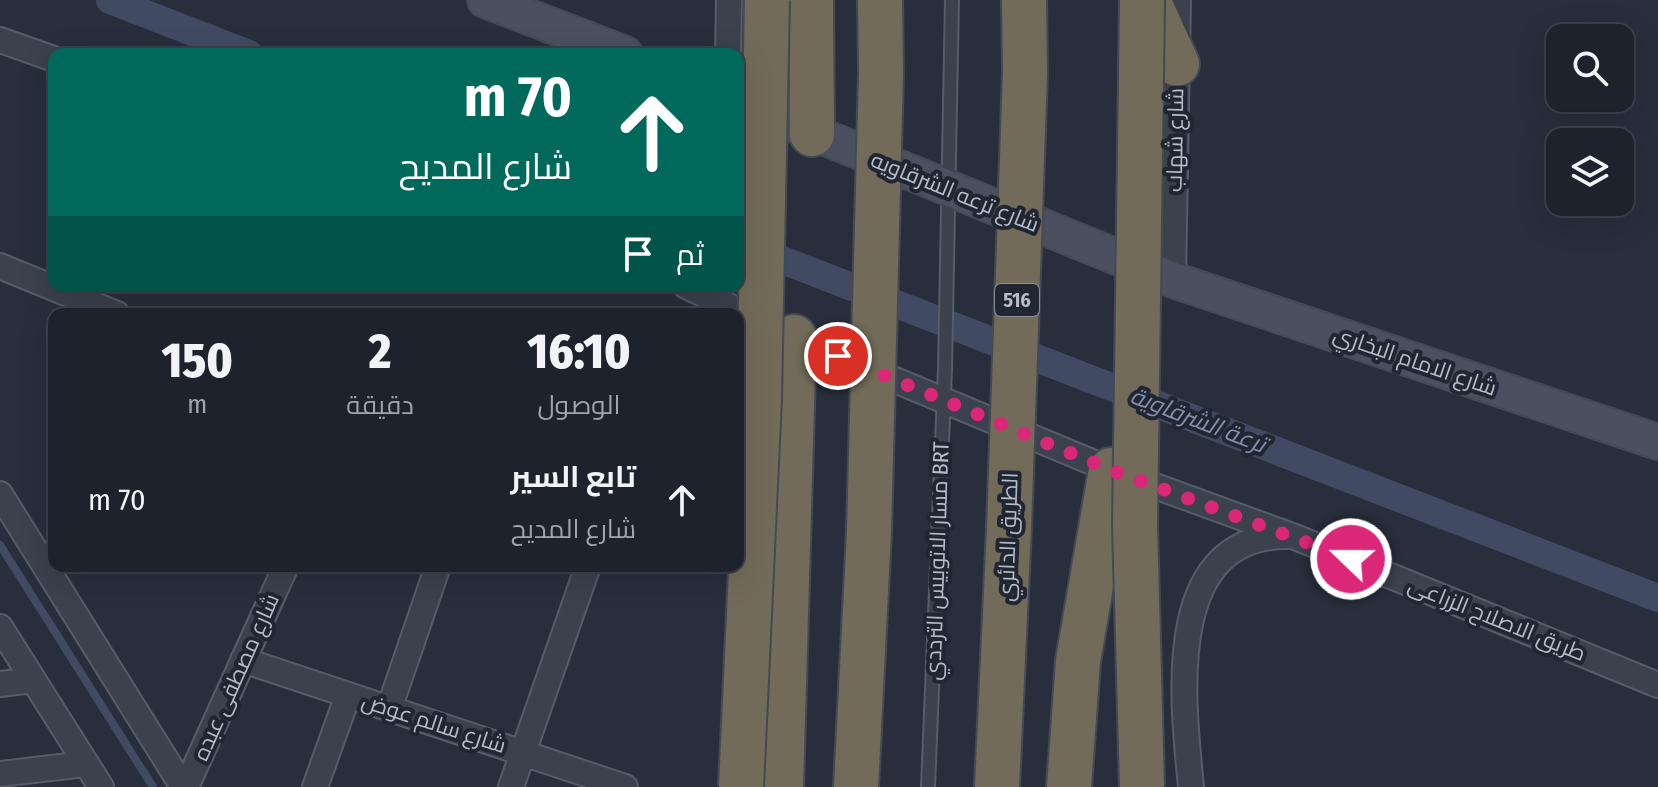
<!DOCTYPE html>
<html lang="ar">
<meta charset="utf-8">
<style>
:root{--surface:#1e222d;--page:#262a35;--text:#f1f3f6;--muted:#a1a4aa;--line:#3c3f49}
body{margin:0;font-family:"Fira Sans Condensed",Cairo,sans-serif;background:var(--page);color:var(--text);direction:rtl;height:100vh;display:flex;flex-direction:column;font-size:30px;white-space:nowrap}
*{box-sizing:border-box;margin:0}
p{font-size:26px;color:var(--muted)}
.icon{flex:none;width:44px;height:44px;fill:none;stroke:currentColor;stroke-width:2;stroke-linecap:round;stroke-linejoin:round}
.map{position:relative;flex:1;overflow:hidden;direction:ltr}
.details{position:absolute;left:48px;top:308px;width:696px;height:264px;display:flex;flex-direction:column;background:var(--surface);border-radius:16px;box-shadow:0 8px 32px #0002,0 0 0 2px var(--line);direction:rtl}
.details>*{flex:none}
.banner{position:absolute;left:48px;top:48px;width:696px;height:244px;border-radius:16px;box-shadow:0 8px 32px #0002,0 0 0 2px var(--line);direction:rtl;background:#00695c;color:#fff;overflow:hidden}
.buttons{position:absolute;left:1546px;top:24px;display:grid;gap:16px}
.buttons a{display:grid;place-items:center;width:88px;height:88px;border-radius:16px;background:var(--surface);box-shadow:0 8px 32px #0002,0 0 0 2px var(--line);font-size:40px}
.pin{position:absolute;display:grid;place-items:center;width:68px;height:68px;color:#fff;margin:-34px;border:4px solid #fff;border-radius:50%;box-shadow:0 2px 8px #0007}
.me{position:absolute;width:88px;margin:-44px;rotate:292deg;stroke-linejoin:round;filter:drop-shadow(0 0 6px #0008)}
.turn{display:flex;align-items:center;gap:28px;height:168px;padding:0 40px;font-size:36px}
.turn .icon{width:104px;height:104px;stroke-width:2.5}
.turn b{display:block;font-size:56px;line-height:68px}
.then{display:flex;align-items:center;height:76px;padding:0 40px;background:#0003;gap:16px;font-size:30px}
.eta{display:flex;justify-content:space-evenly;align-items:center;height:136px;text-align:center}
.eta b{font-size:48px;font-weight:800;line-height:56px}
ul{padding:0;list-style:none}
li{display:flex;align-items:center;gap:24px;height:112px;padding:0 40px}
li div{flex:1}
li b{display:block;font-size:30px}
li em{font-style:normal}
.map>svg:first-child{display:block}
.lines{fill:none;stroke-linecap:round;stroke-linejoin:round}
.stream{stroke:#404b63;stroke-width:8}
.canal{stroke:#404b63;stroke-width:28}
.lane-casing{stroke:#565c68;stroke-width:16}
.street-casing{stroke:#565c68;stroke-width:28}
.secondary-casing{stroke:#444a56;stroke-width:38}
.highway-casing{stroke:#434955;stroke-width:48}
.lane{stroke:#3b414d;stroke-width:12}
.street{stroke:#3b414d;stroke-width:24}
.secondary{stroke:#4a505f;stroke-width:34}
.highway{stroke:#726b59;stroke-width:44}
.highway-bridge-casing{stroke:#434955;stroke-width:48;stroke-linecap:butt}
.highway-bridge{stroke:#726b59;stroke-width:44}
.route{stroke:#db2777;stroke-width:14;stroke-dasharray:0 25.2}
.labels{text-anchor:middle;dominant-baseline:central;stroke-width:8;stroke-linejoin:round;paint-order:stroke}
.shield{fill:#202632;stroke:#8a8f9b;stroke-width:2}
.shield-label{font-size:20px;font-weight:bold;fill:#b7bcc8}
.street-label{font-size:22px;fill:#b7bcc8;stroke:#202632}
.water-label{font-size:24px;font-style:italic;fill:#8390ab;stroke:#202632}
</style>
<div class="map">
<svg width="1658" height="787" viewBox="0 0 1658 787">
<rect width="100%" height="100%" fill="#282e3c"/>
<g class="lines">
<path class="stream" d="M 0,545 L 153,787"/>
<path class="canal" d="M 110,0 L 249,54
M 738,243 L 1658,598"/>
<defs>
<path id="lane" d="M 928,787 L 945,369 L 952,0"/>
<path id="street" d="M 0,40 L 54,59
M 728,54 L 729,0
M 0,266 L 117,314
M 1173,280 L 1178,0
M 686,286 L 811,345 L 1111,470 L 1295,537 L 1658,685
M 0,494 L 183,787
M 0,627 L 101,787
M 243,660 L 625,787
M 0,684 L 33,680
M 389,709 L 438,566
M 0,774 L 85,764
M 186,787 L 286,566
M 315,787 L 348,695
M 511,787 L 588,566
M 1191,787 C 1183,703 1161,534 1289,536"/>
<path id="secondary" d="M 485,0 L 625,54
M 738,102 L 1173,280 L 1658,442"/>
<path id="highway" d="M 811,0 L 812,134
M 880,0 L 881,73
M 1024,0 L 1025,73
M 1148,0 L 1177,64
M 781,787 L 794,337
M 856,787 L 869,532
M 997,787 L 1009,528
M 1069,787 L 1078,661 L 1111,470"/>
</defs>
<use href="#lane" class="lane-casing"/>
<use href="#street" class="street-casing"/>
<use href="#secondary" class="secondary-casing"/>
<use href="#highway" class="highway-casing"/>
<use href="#lane" class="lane"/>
<use href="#street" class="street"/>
<use href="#secondary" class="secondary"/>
<use href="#highway" class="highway"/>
<defs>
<path id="highway-bridge" d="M 1142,0 L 1135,525 L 1142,787
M 1009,528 L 1025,73
M 869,532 L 881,73
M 741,787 L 759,398 L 767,0"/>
</defs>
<use href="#highway-bridge" class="highway-bridge-casing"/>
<use href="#highway-bridge" class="highway-bridge"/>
</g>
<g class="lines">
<path class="route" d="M 838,356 L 1111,470 L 1351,559"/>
</g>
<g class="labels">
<rect class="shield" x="995" y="284" width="44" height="32" rx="6"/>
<g class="shield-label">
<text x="1017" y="300">516</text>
</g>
<g class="street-label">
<text transform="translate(1175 140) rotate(-89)">شارع شهاب</text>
<text transform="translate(955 192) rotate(22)">شارع ترعه الشرقاويه</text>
<text transform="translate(1415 361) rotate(19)">شارع الامام البخاري</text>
<text transform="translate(1008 537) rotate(-88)">الطريق الدائري</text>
<text transform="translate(937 561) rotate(-88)">مسار الاتوبيس الترددي BRT</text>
<text transform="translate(1497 619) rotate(22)">طريق الاصلاح الزراعى</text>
<text transform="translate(236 677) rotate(-66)">شارع مصطفى عبده</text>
<text transform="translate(434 723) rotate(18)">شارع سالم عوض</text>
</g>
<g class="water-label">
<text transform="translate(1198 420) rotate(21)">ترعة الشرقاوية</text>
</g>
</g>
</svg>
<div class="buttons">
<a><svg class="icon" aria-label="search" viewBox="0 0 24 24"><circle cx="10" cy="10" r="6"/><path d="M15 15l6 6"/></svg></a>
<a><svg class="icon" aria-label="layers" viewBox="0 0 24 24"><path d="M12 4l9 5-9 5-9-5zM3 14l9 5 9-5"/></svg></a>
</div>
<div class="pin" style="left:838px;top:356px;background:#d93025"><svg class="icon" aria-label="arrive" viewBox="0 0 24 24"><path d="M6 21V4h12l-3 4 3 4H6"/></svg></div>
<svg class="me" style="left:1351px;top:559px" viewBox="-20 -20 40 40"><circle r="17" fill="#db2777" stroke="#fff" stroke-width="3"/><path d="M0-11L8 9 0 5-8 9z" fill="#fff"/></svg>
<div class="banner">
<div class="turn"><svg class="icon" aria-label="ahead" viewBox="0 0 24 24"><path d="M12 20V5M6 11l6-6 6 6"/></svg><div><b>70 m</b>شارع المديح</div></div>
<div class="then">ثم<svg class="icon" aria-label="arrive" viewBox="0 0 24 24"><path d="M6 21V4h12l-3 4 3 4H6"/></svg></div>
</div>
<section class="details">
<div class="eta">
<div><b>16:10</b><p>الوصول</p></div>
<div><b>2</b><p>دقيقة</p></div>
<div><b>150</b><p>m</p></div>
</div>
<ul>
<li><svg class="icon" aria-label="ahead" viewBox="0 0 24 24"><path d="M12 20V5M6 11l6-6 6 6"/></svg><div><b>تابع السير</b><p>شارع المديح</p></div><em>70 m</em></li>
</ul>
</section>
</div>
